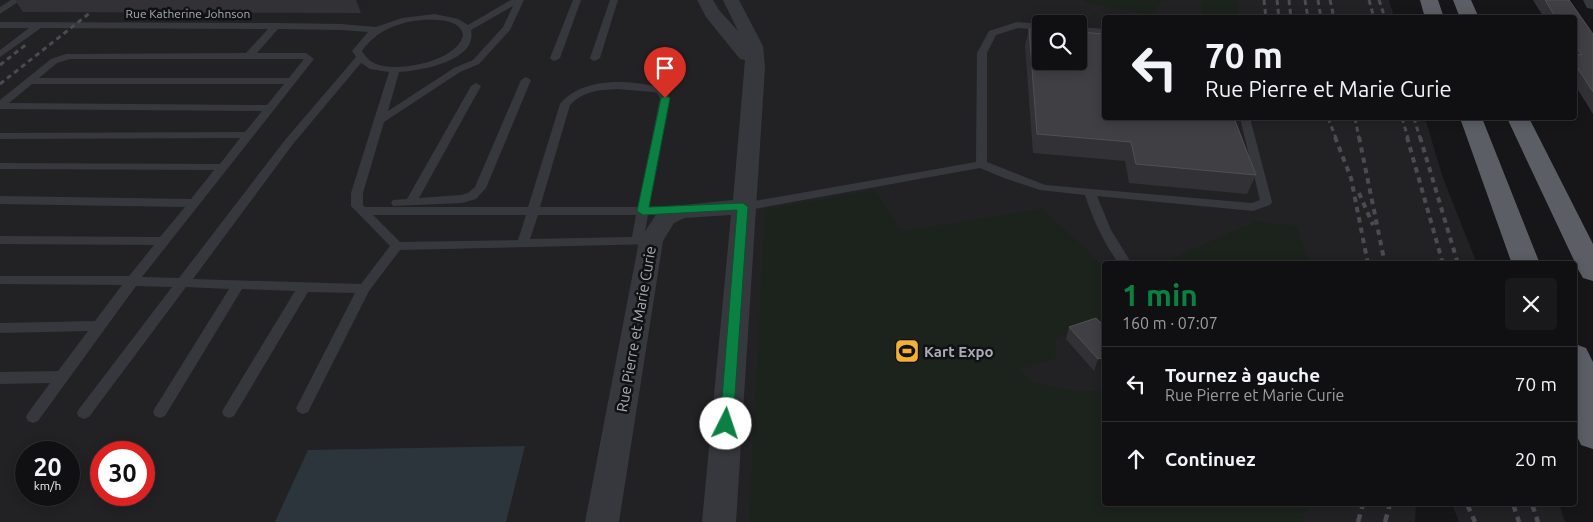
<!DOCTYPE html>
<html lang="fr">
<meta charset="utf-8">
<style>
:root{--surface:#101012;--page:#19191b;--text:#f1f3f6;--muted:#9c9d9f;--line:#303032;--accent:#0b8043}
body{margin:0;font-family:Ubuntu,sans-serif;background:var(--page);color:var(--text);height:100vh;display:flex;flex-direction:column;font-size:19px;white-space:nowrap}
*{box-sizing:border-box;margin:0}
p{font-size:16px;color:var(--muted)}
.icon{flex:none;width:28px;height:28px;fill:none;stroke:currentColor;stroke-width:2;stroke-linecap:round;stroke-linejoin:round}
.map{position:relative;flex:1;overflow:hidden}
.drawer{position:absolute;left:1102px;top:261px;width:475px;height:245px;display:flex;flex-direction:column;background:var(--surface);border-radius:5px;box-shadow:0 2px 12px #0003,0 0 0 1px var(--line)}
.drawer>*{flex:none}
.guide{position:absolute;left:1102px;top:15px;width:475px;height:105px;border-radius:5px;box-shadow:0 2px 12px #0003,0 0 0 1px var(--line);background:#101012;color:var(--text);overflow:hidden}
.tools{position:absolute;left:1032px;top:15px;display:grid;gap:10px}
.tools a{display:grid;place-items:center;width:55px;height:55px;border-radius:5px;background:var(--surface);box-shadow:0 2px 12px #0003,0 0 0 1px var(--line);font-size:25px}
.speed{position:absolute;left:15px;top:441px;display:flex;gap:10px;font-size:25px;font-weight:700;text-align:center}
.speed>*{display:grid;place-content:center;width:65px;height:65px;border-radius:50%;background:var(--surface);box-shadow:0 2px 12px #0003,0 0 0 1px var(--line);line-height:1}
.speed small{font-size:12px;font-weight:400}
.speed .limit{border:8px solid #d22;background:#fff;color:#111}
.pin{position:absolute;display:grid;place-items:center;width:42px;height:42px;color:#fff;margin:-51px -21px;border-radius:50% 50% 50% 0;rotate:-45deg;box-shadow:0 0 5px #0007}
.pin .icon{rotate:45deg}
.me{position:absolute;width:55px;margin:-28px;rotate:4deg;stroke-linejoin:round;filter:drop-shadow(0 0 4px #0008)}
.turn{display:flex;align-items:center;gap:18px;height:105px;padding:0 20px;font-size:22px}
.turn .icon{width:65px;height:65px;stroke-width:2.5}
.turn b{display:block;font-size:35px;line-height:42px}
.round{display:grid;place-items:center;flex:none;width:52px;height:52px;border-radius:5px;background:var(--page)}
.overview{display:flex;align-items:center;justify-content:space-between;height:85px;padding:0 20px}
h1{font-size:30px;font-weight:700;line-height:38px;color:var(--accent)}
ul{padding:0;list-style:none}
li{display:flex;align-items:center;gap:15px;height:75px;padding:0 20px;border-top:1px solid var(--line)}
li div{flex:1}
li b{display:block;font-size:19px}
li em{font-style:normal}
.map>svg:first-child{display:block}
.built{fill:#222225;fill-rule:evenodd}
.green{fill:#1c231d}
.water{fill:#2c353c}
.lines{fill:none;stroke-linecap:round;stroke-linejoin:round}
.service{fill:#37383d;fill-rule:evenodd}
.minor{fill:#37383d;fill-rule:evenodd}
.trunk{fill:#5b5e65;fill-rule:evenodd}
.rail-far2{stroke:#4a4c52;stroke-width:3;stroke-dasharray:5 4;stroke-linecap:butt}
.rail-far1{stroke:#4a4c52;stroke-width:4;stroke-dasharray:5.5 5;stroke-linecap:butt}
.rail{stroke:#4a4c52;stroke-width:4.5;stroke-dasharray:8 5.5;stroke-linecap:butt}
.wall{fill:#323236}
.shaded-wall{fill:#212124}
.building{fill:#3f3f44;stroke:#4f5156}
.route{fill:#0b8043;stroke:#07532c}
.labels{text-anchor:middle;dominant-baseline:central;stroke-width:5;stroke-linejoin:round;paint-order:stroke}
.far-street-label{font-size:12px;fill:#a8adb8;stroke:#111113}
.street-label{font-size:15px;fill:#a8adb8;stroke:#111113}
.poi-label{font-size:15px;font-weight:bold;fill:#a8adb8;stroke:#111113;text-anchor:start}
</style>
<div class="map">
<svg width="1593" height="522" viewBox="0 0 1593 522">
<rect width="100%" height="100%" fill="#161618"/>
<path class="built" d="M 0,0 L 1389,0 L 1394,17 L 1105,18 L 1105,118 L 1425,118 L 1443,178 L 1477,264 L 1105,264 L 1105,504 L 1416,504 L 1415,522 L 0,522 ZM 1041,24 L 1079,24 L 1079,61 L 1041,61 ZM 26,452 L 69,452 L 69,495 L 26,495 ZM 101,452 L 144,452 L 144,495 L 101,495 Z
M 1452,504 L 1559,504 L 1565,522 L 1459,522 Z"/>
<path class="green" d="M 1084,0 L 1162,0 L 1153,15 L 1087,3 Z
M 1201,0 L 1238,0 L 1239,17 L 1202,17 Z
M 875,190 L 902,231 L 1042,209 L 1092,255 L 1105,269 L 1105,343 L 1071,337 L 1067,334 L 1056,338 L 1055,359 L 1019,369 C 1021,372 1024,375 1027,378 C 1039,387 1089,394 1105,390 L 1105,504 L 1309,504 L 1302,522 L 749,522 L 765,210 Z
M 1256,221 L 1296,226 L 1310,264 L 1160,264 Z"/>
<path class="water" d="M 525,446 L 506,522 L 275,522 L 308,450 Z"/>
<g class="lines">
<path class="service" d="M 11,0 L 21,0 L 0,14 L 0,7 Z
M 511,0 L 524,0 L 510,30 L 479,64 L 460,72 L 384,122 L 363,193 L 363,205 L 365,207 L 528,207 L 560,104 C 582,76 634,79 664,89 L 670,98 L 649,207 L 677,207 L 683,211 L 677,215 L 648,215 L 644,237 L 655,238 L 657,241 L 655,244 L 400,250 L 369,291 L 308,412 L 303,414 L 298,412 L 296,408 L 355,293 L 308,292 L 234,416 L 229,418 L 224,416 L 222,412 L 224,408 L 295,291 L 242,289 L 165,416 L 160,418 L 155,416 L 153,412 L 155,408 L 229,289 L 186,287 L 89,417 L 84,419 L 79,417 L 77,413 L 79,409 L 172,287 L 136,286 L 38,421 L 33,423 L 28,421 L 26,417 L 28,413 L 50,383 L 0,384 L 0,372 L 58,371 L 88,331 L 0,333 L 0,323 L 95,321 L 122,285 L 0,284 L 0,276 L 129,276 L 154,245 L 0,244 L 0,236 L 160,237 L 185,207 L 0,204 L 0,196 L 191,199 L 214,170 L 0,169 L 0,163 L 220,164 L 240,138 L 0,139 L 0,133 L 245,132 L 262,111 L 0,109 L 0,100 L 51,59 L 66,54 L 246,53 L 268,29 L 41,28 L 0,57 L 0,50 L 29,28 L 0,28 L 0,22 L 276,23 L 341,24 L 376,27 L 402,18 L 435,14 L 458,19 L 468,25 ZM 513,6 L 503,27 L 473,60 L 454,68 L 388,111 L 399,72 C 420,71 478,61 471,30 ZM 438,20 C 448,21 461,23 463,35 C 458,61 398,73 376,64 C 369,61 366,57 362,51 C 378,27 409,18 438,20 ZM 278,29 L 341,30 L 368,32 L 352,51 L 356,57 L 285,140 L 179,278 L 142,277 L 314,59 L 306,53 L 257,53 ZM 70,59 L 304,59 L 289,78 L 39,78 L 57,63 ZM 361,63 L 370,69 L 389,72 L 351,193 L 351,206 L 390,246 L 361,284 L 193,279 L 293,144 ZM 32,84 L 284,84 L 267,105 L 9,103 ZM 617,89 L 653,92 L 657,93 L 660,98 L 638,207 L 540,207 L 570,105 C 584,91 598,90 617,89 ZM 373,215 L 526,215 L 518,240 L 400,242 ZM 538,215 L 636,215 L 632,237 L 530,239 Z
M 573,0 L 581,0 L 560,58 L 555,61 L 552,60 L 550,58 Z
M 610,0 L 618,0 L 600,58 L 595,61 L 592,60 L 590,58 Z
M 1017,22 L 1041,24 L 1041,30 L 1018,28 L 996,35 L 987,53 L 987,162 L 1045,185 L 1252,203 L 1260,200 L 1240,118 L 1250,118 L 1272,202 L 1270,205 L 1253,211 L 1097,196 L 1111,230 L 1132,264 L 1119,264 C 1104,243 1093,220 1085,195 L 1040,190 L 1004,178 L 980,168 L 743,211 L 739,210 L 737,207 L 739,204 L 743,203 L 976,162 L 977,53 L 989,31 Z
M 1079,27 L 1105,29 L 1105,35 L 1079,33 Z
M 526,77 L 531,80 L 486,188 L 476,199 L 462,203 L 393,206 L 391,203 L 393,200 L 407,199 L 471,86 L 476,83 L 481,86 L 419,198 L 461,195 L 468,193 L 475,187 L 521,80 Z"/>
<path class="minor" d="M 697,0 L 713,0 L 719,10 L 738,31 L 723,0 L 739,0 L 763,46 L 765,67 L 736,522 L 702,522 L 731,215 L 684,218 L 674,223 L 663,241 L 619,522 L 585,522 L 639,241 L 657,213 L 672,206 L 733,200 L 745,60 L 740,59 L 706,17 Z
M 1583,0 L 1593,0 L 1593,9 L 1587,8 Z"/>
<path class="trunk" d="M 1420,0 L 1438,0 L 1444,18 L 1425,18 Z
M 1453,0 L 1471,0 L 1479,18 L 1460,18 Z
M 1460,118 L 1482,118 L 1540,264 L 1512,264 Z
M 1507,118 L 1529,118 L 1593,244 L 1593,281 L 1583,278 L 1579,271 Z
M 1575,344 L 1586,348 L 1593,362 L 1593,449 L 1581,445 L 1575,432 Z"/>
<path class="rail-far2" d="M 1264,0 L 1266,18
M 1277,0 L 1279,18
M 1289,0 L 1291,18
M 1305,0 L 1308,18
M 1318,0 L 1321,18
M 1330,0 L 1334,18
M 1369,0 L 1374,18
M 1379,0 L 1385,18
M 0,65 L 28,43
M 0,84 L 91,12
M 1328,118 L 1336,138
M 1355,118 L 1359,138
M 1402,118 L 1408,138
M 1414,118 L 1420,138"/>
<path class="rail-far1" d="M 1335,137 L 1351,178 L 1368,264
M 1359,137 L 1385,264
M 1407,137 L 1443,264
M 1420,137 L 1458,264
M 1359,193 L 1373,225"/>
<path class="rail" d="M 1467,504 L 1475,522
M 1513,504 L 1519,522
M 1532,504 L 1538,522
M 1358,522 L 1363,504
M 1385,522 L 1390,504"/>
</g>
<path class="wall" d="M 15,0 L 371,0 L 361,13 L 23,12 Z
M 1533,0 L 1569,0 L 1593,34 L 1593,114 L 1575,85 L 1575,18 L 1544,18 Z
M 1029,29 L 1256,175 L 1247,194 L 1129,183 L 1125,161 L 1033,153 L 1025,46 Z
M 1069,327 L 1105,327 L 1105,367 L 1094,371 L 1066,339 Z"/>
<path class="shaded-wall" d="M 356,0 L 371,0 L 361,13 Z
M 1105,357 L 1105,367 L 1094,371 L 1098,359 Z"/>
<path class="building" d="M 1545,0 L 1569,0 L 1593,34 L 1593,92 L 1575,64 L 1575,54 L 1582,55 L 1575,45 L 1575,18 L 1556,18 Z
M 1029,29 L 1041,30 L 1041,61 L 1079,61 L 1079,32 L 1105,34 L 1105,118 L 1234,118 L 1256,175 L 1136,164 L 1131,142 L 1037,134 Z
M 1096,318 L 1105,327 L 1105,357 L 1098,359 L 1069,327 Z"/>
<path class="route" d="M 665,96 L 670,98 L 649,207 L 743,203 L 748,207 L 733,424 L 731,427 L 726,429 L 722,427 L 720,424 L 737,210 L 643,215 L 637,211 L 661,98 Z"/>
<defs>
<symbol id="stadium-square" viewBox="-11 -11 22 22"><rect x="-9" y="-9" width="18" height="18" rx="4" fill="#f2b134" stroke="#111113"/><path d="M0-5a6.5 5 0 1 0 0 10a6.5 5 0 1 0 0-10ZM-3.5-1.8h7v3.6h-7Z" fill="#111"/></symbol>
</defs>
<g fill-rule="evenodd">
<use href="#stadium-square" x="893" y="337" width="28" height="28"/>
</g>
<g class="labels">
<g class="far-street-label">
<text x="188" y="13">Rue Katherine Johnson</text>
</g>
<g class="street-label">
<text transform="translate(636 329) rotate(-80)">Rue Pierre et Marie Curie</text>
</g>
<g class="poi-label">
<text x="924" y="351">Kart Expo</text>
</g>
</g>
</svg>
<div class="tools">
<a><svg class="icon" aria-label="search" viewBox="0 0 24 24"><circle cx="10" cy="10" r="6"/><path d="M15 15l6 6"/></svg></a>
</div>
<div class="speed"><div>20<small>km/h</small></div><div class="limit">30</div></div>
<div class="pin" style="left:665px;top:98px;background:#d93025"><svg class="icon" aria-label="arrive" viewBox="0 0 24 24"><path d="M6 21V4h12l-3 4 3 4H6"/></svg></div>
<svg class="me" style="left:726px;top:424px" viewBox="-20 -20 40 40"><circle r="19" fill="#fff"/><path d="M0-13L10 11 0 6-10 11z" fill="#0b8043"/></svg>
<div class="guide">
<div class="turn"><svg class="icon" aria-label="left" viewBox="0 0 24 24"><path d="M17 20v-9H6M10 6l-5 5 5 5"/></svg><div><b>70 m</b>Rue Pierre et Marie Curie</div></div>
</div>
<section class="drawer">
<div class="overview"><div><h1>1 min</h1><p>160 m · 07:07</p></div><a class="round"><svg class="icon" aria-label="close" viewBox="0 0 24 24"><path d="M6 6l12 12M18 6L6 18"/></svg></a></div>
<ul>
<li><svg class="icon" aria-label="left" viewBox="0 0 24 24"><path d="M17 20v-9H6M10 6l-5 5 5 5"/></svg><div><b>Tournez à gauche</b><p>Rue Pierre et Marie Curie</p></div><em>70 m</em></li>
<li><svg class="icon" aria-label="ahead" viewBox="0 0 24 24"><path d="M12 20V5M6 11l6-6 6 6"/></svg><div><b>Continuez</b></div><em>20 m</em></li>
</ul>
</section>
</div>
